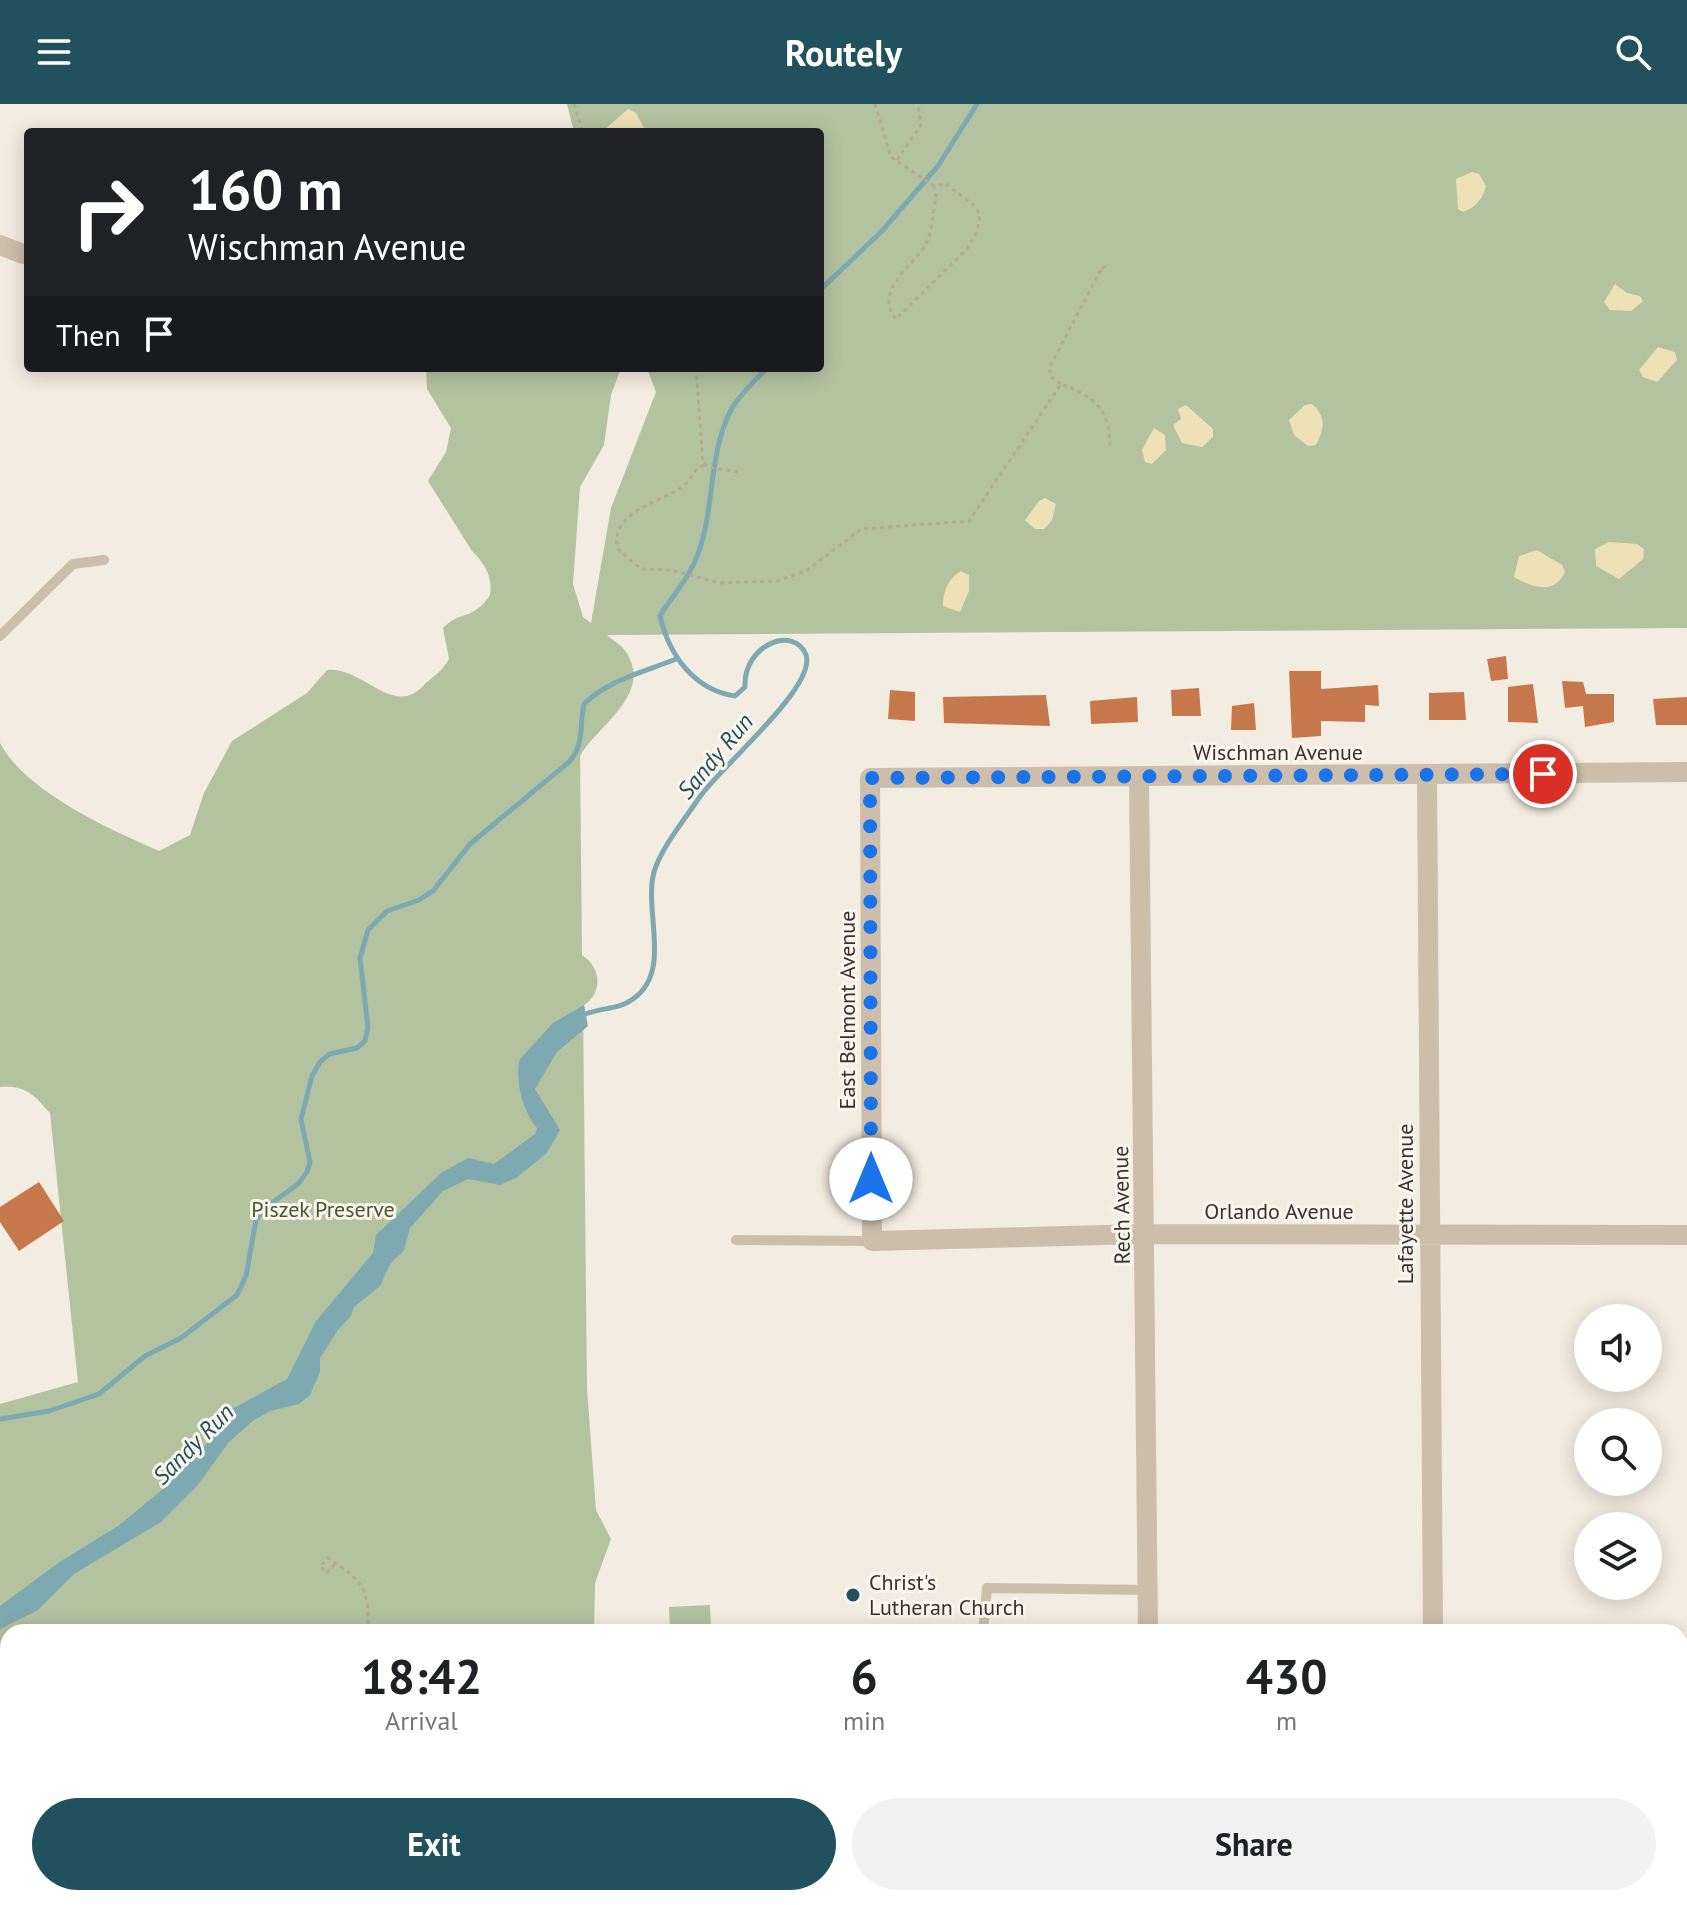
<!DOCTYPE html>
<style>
:root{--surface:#fff;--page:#f2f2f2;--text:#202124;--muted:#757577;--accent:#20515c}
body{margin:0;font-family:"PT Sans",sans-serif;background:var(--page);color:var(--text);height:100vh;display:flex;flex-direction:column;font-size:30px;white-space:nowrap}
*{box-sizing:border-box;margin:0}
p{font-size:26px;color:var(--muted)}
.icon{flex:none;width:44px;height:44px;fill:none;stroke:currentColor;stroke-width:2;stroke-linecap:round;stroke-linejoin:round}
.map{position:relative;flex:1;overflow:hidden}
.side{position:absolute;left:0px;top:1520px;width:1688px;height:282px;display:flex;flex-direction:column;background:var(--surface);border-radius:24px 24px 0 0;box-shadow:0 4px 20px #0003}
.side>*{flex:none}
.banner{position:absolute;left:24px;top:24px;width:800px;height:244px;border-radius:8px;box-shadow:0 4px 20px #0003;background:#202124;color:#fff;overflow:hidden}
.buttons{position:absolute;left:1574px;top:1200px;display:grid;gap:16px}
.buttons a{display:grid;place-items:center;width:88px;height:88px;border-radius:50%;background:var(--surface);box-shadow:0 4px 20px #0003;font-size:40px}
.pin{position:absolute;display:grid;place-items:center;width:68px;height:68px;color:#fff;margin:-34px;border:4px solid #fff;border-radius:50%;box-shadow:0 2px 8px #0007}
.me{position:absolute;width:88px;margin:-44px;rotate:0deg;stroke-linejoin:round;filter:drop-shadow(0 0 6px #0008)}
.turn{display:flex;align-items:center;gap:28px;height:168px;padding:0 32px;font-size:36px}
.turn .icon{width:104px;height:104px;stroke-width:2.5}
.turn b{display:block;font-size:56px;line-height:68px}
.then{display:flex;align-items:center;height:76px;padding:0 32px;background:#0003;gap:16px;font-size:30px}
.eta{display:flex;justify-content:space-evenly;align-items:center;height:136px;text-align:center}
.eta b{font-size:48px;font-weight:700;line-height:56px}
.cta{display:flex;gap:16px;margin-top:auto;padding:16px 32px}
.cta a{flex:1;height:92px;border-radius:48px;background:var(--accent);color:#fff;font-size:32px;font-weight:700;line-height:92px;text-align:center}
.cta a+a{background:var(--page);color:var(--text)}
header{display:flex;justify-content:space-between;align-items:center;height:104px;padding:0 32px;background:var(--accent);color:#fff;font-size:36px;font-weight:700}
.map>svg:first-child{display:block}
.green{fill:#b3c3a0}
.sand{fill:#eee1b7}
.water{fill:#7fa9b1}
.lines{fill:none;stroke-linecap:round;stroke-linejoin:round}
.stream{stroke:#7fa9b1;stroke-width:5}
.building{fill:#c6774c}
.path{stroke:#b8a896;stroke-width:3;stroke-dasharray:4 4;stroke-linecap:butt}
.lane{stroke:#ccbeab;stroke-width:10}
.street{stroke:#ccbeab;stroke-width:20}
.secondary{stroke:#a08d7d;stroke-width:20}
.route{stroke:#1a73e8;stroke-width:14;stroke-dasharray:0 25.2}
.poi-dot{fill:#20515c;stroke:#faf6ed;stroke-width:3}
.labels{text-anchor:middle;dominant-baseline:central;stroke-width:6;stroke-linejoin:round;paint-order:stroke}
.street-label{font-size:22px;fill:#3a312b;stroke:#faf6ed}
.park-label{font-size:22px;fill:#44582e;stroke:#faf6ed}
.poi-label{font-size:22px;fill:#3a312b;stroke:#faf6ed;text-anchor:start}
.water-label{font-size:24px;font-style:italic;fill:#20515c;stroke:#faf6ed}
</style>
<header><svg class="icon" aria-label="menu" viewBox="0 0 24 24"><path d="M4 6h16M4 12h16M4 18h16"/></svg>Routely<svg class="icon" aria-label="search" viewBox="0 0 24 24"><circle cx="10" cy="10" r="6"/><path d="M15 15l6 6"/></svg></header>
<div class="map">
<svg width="1687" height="1801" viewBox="0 0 1687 1801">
<rect width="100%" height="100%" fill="#f3ece0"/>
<path class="green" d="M 567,0 L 1687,0 L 1687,524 L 607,531 C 613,537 621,540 626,548 C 654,590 597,622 580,652 L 582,851 C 602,864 603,889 583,902 L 587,1285 L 596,1406 L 611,1435 L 595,1479 L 594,1528 L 8,1528 L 8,1709 L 0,1711 L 0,1300 L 78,1278 L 50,1009 C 34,991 26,981 0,983 L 0,639 C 26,688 109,725 159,747 L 190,731 L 204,689 L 232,637 L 307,589 L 327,566 C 362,562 393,614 423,582 C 434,571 440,570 449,555 L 443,524 C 460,506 473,517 490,491 C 493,472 484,459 472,447 L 428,377 L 446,348 L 451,324 L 427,285 L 426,264 L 621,264 L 611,291 L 604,341 L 580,383 L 573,480 L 583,513 L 591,519 L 611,404 L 656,288 L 647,264 L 820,264 L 820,28 L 574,28 Z
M 710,1501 L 711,1528 L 670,1528 L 669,1503 Z"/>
<path class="sand" d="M 628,5 L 636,9 L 646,28 L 602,28 Z
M 1472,68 L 1479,70 L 1486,82 C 1483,95 1475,104 1463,108 L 1458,105 L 1456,75 Z
M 1615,180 L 1627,189 L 1640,192 L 1643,197 L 1631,207 L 1610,206 L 1604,198 Z
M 1658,243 L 1675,248 L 1677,256 L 1657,278 L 1643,273 L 1639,266 Z
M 1312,300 C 1327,313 1324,325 1316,341 L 1308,342 L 1294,331 L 1289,316 L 1305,301 Z
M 1186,301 L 1213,325 L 1213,333 L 1202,343 L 1182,339 L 1173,321 L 1181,315 L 1178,305 Z
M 1154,324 L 1165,331 L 1166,346 L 1152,360 L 1145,358 L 1142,346 Z
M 1045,394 L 1056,400 L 1052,416 L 1044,425 L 1035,425 L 1025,416 L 1039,397 Z
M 1609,438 L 1637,440 L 1644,445 L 1643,455 L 1619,475 L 1596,462 L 1595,445 Z
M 1537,446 L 1562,461 L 1565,468 C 1555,491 1532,484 1514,473 L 1519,452 Z
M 961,467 L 969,471 L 969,487 L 960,508 L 943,502 C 943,488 948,474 961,467 Z"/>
<path class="water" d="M 584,901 L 588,922 L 557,948 L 535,985 L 560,1026 L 547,1049 L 516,1074 L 500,1081 L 468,1075 L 443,1087 L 410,1124 L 404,1146 L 390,1160 L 380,1182 L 354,1203 L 351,1212 L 338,1226 L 320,1254 L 320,1268 L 310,1291 L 299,1300 L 270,1307 L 254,1316 L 229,1338 L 197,1382 L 161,1418 L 74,1470 L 38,1506 L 0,1525 L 0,1502 L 61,1457 L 118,1422 L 168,1381 L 220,1325 L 232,1305 L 287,1275 L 316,1217 L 373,1149 L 376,1131 L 441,1069 L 468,1054 L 494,1060 L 535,1030 L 537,1024 C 524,1009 514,977 520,955 L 553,919 Z"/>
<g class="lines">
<path class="stream" d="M 820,186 L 881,128 L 938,62 L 977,0
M 581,912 C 598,903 617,907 633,895 C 675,866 640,801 656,762 C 666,738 684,716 699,694 C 718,665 817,583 806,551 C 795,521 743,540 745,583 L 735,592 C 694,586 669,551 660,512 C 672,491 690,474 698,450 C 715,404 708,350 731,306 C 740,290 755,277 767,264
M 0,1315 L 49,1307 L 99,1290 L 145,1252 L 181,1234 L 237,1191 L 246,1172 L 256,1116 L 265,1104 L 298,1080 L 307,1068 L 310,1058 L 301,1015 L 312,972 L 320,958 L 329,950 L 357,944 L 365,937 L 368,923 L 360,854 L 368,826 L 387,807 L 419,796 L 433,787 L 470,740 L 570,657 C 585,638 579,622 584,600 C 610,575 644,568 676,555"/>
</g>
<path class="building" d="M 1506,552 L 1508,575 L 1491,577 L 1487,555 Z
M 1289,567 L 1321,567 L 1321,585 L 1378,581 L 1379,602 L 1365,601 L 1365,618 L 1321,617 L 1321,632 L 1292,634 Z
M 1562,577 L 1583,578 L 1586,590 L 1614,590 L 1614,618 L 1585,623 L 1583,602 L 1565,604 Z
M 1533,580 L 1538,619 L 1508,618 L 1508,583 Z
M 1199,584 L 1201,612 L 1172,612 L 1171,586 Z
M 890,586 L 915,588 L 915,617 L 888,615 Z
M 1464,588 L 1466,616 L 1429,616 L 1429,589 Z
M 1046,591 L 1050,622 L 944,619 L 943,593 Z
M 1137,593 L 1138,618 L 1091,620 L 1090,597 Z
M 1687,593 L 1687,621 L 1656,621 L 1653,595 Z
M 1254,599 L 1256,626 L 1231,626 L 1232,602 Z
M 39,1078 L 64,1117 L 19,1147 L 0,1118 L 0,1103 Z"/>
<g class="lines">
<path class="path" d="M 574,0 L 583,28
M 875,0 L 891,53 L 934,82
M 897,56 L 921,21 L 918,0
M 946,80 L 975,102 L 980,112 L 977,127 L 967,145 L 896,215 C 873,186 913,163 925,141 C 933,127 932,114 935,99 C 936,91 937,90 934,82 Z
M 696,264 L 703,359 L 708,363 L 738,368
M 1061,280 L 1050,272 L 1050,262 L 1102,164 L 1104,163 L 1102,165
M 704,361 C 693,365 692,376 682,383 C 660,398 608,409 618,445 L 641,465 L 671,466 L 720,479 L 777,477 L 806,467 L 861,425 L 969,417 L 1061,280 C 1095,293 1110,305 1110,344
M 335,1460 L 326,1469 L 320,1462 L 328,1454 C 363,1478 369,1481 368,1528
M 0,1676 L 8,1675"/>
<path class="lane" d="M 0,532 L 73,460 L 104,456
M 736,1136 L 872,1137
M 983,1528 L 987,1484 L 1149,1486
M 117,1801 L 119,1794"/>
<path class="street" d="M 0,141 L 23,150
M 1687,668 L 870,674 L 872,1137 L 1146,1130 L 1687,1131
M 1427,671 L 1433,1528
M 1139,674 L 1148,1528
M 322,1794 L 322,1801
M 831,1794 L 831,1801
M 1077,1794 L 1077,1801
M 1610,1794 L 1610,1801"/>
<path class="secondary" d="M 1680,1628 L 1687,1628
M 0,1732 L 8,1730
M 1300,1794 L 1301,1801"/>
</g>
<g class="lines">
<path class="route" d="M 871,1075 L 870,674 L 1543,670"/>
</g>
<circle class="poi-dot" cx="853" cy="1491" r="8"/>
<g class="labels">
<g class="street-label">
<text x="1278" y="648">Wischman Avenue</text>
<text transform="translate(847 906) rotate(-90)">East Belmont Avenue</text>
<text transform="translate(1405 1100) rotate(-90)">Lafayette Avenue</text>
<text transform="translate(1121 1101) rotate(-91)">Rech Avenue</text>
<text x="1279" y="1107">Orlando Avenue</text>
</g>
<g class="park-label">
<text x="323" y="1105">Piszek Preserve</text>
</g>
<g class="poi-label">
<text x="869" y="1478">Christ's<tspan x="869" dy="25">Lutheran Church</tspan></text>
</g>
<g class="water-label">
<text transform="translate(715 652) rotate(-50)">Sandy Run</text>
<text transform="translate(193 1340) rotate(-45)">Sandy Run</text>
</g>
</g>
</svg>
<div class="buttons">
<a><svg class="icon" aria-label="sound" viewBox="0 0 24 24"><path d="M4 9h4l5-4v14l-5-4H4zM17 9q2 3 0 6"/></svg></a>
<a><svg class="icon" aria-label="search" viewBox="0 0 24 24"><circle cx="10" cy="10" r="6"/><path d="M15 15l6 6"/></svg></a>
<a><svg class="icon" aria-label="layers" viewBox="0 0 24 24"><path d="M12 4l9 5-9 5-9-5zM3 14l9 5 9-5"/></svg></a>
</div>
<div class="pin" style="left:1543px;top:670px;background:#d93025"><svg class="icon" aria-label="arrive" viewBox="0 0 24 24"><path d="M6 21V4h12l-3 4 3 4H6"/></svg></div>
<svg class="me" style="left:871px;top:1075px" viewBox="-20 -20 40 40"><circle r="19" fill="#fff"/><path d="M0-13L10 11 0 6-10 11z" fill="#1a73e8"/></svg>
<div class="banner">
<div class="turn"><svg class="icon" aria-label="right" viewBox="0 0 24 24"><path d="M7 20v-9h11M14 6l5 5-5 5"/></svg><div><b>160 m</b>Wischman Avenue</div></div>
<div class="then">Then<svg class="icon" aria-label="arrive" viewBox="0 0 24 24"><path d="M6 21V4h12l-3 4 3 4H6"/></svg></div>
</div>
<section class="side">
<div class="eta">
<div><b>18:42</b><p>Arrival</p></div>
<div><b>6</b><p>min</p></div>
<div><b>430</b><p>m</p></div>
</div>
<div class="cta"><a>Exit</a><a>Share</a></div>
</section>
</div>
